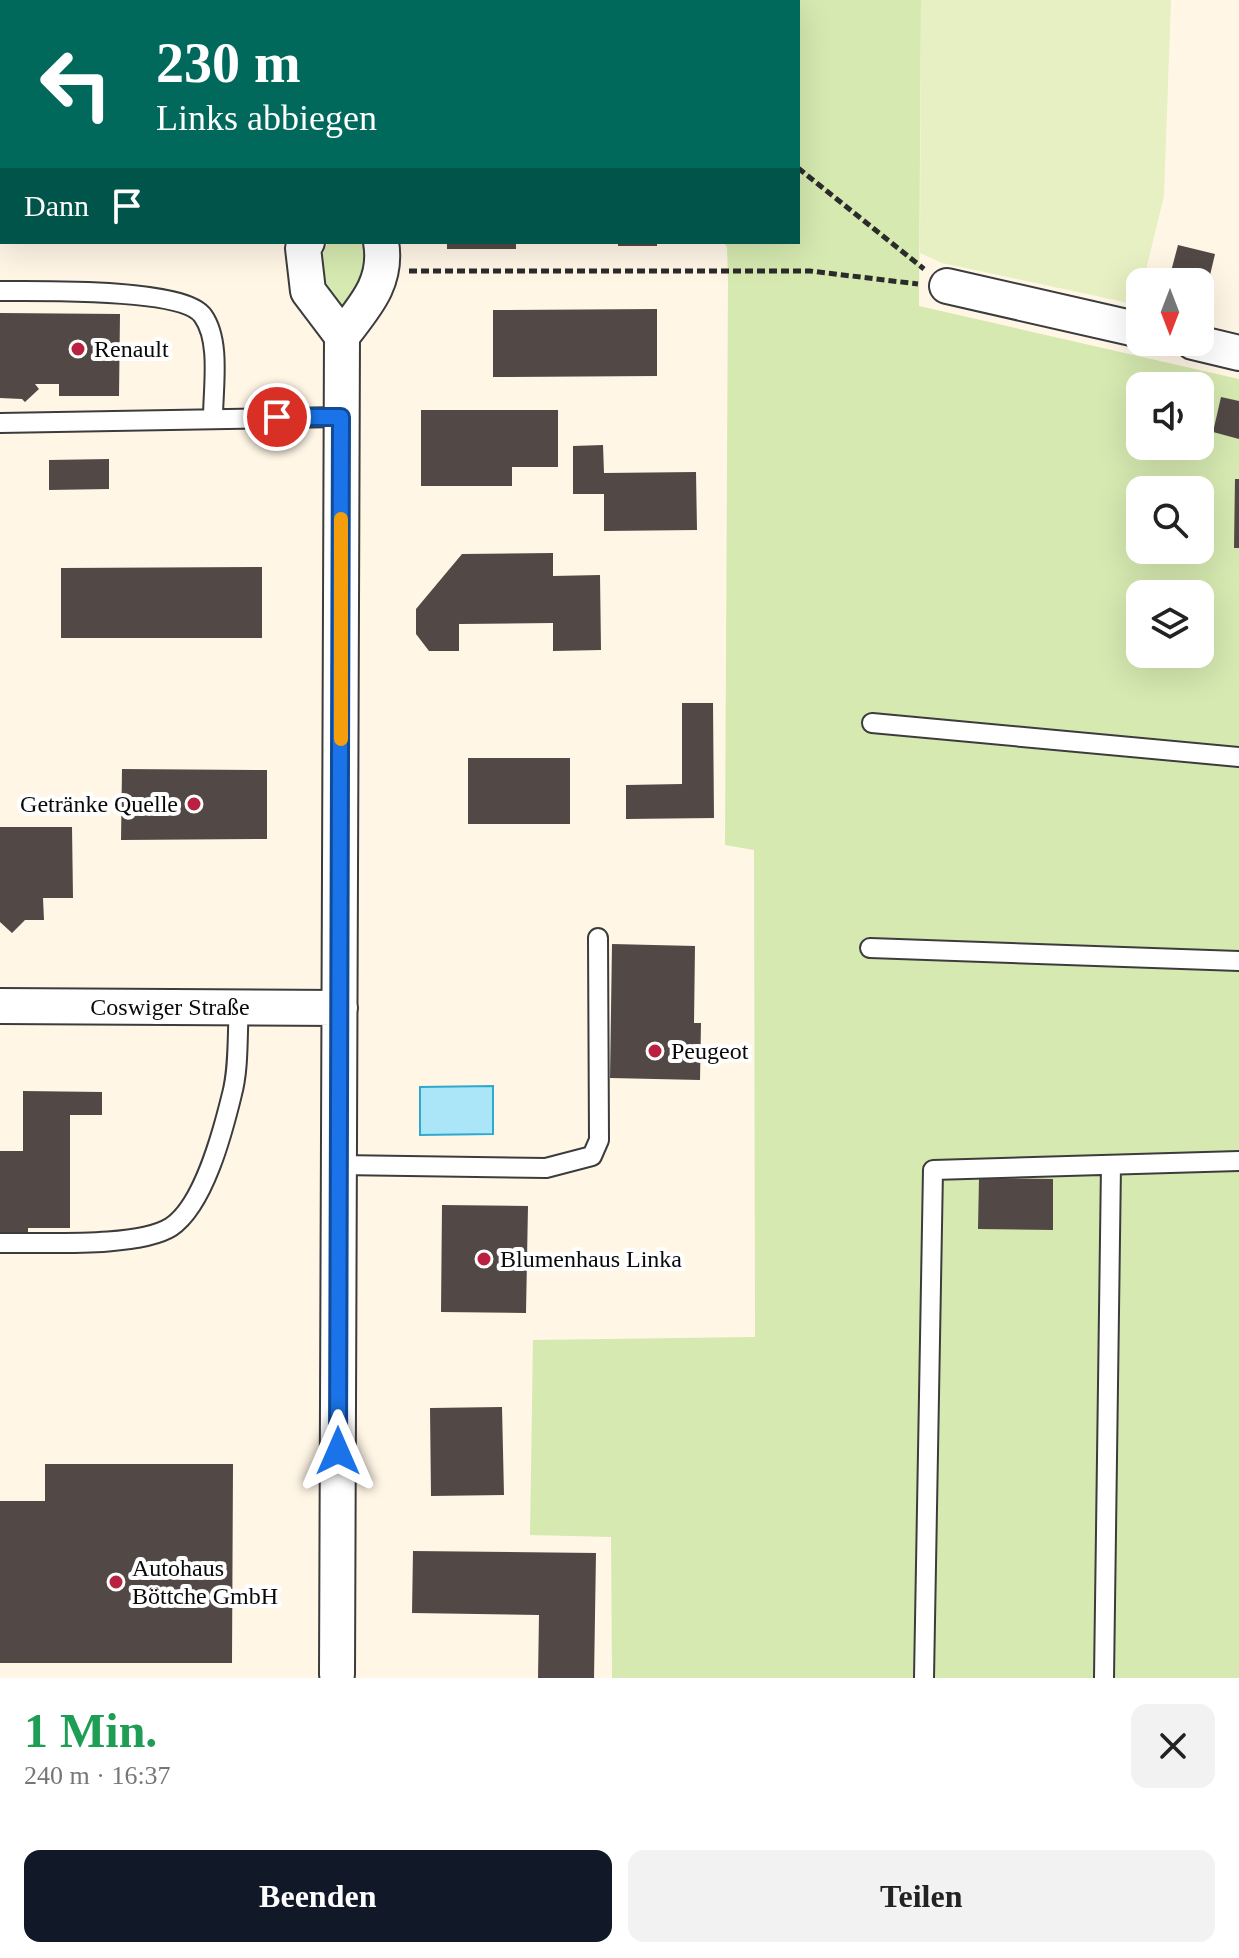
<!DOCTYPE html>
<html lang="de">
<meta charset="utf-8">
<style>
:root{--surface:#fff;--page:#f2f2f2;--text:#222;--muted:#767676;--accent:#111827}
body{margin:0;font-family:"Times New Roman",serif;background:var(--page);color:var(--text);height:100vh;display:flex;flex-direction:column;font-size:30px;white-space:nowrap}
*{box-sizing:border-box;margin:0}
p{font-size:26px;color:var(--muted)}
.icon{flex:none;width:44px;height:44px;fill:none;stroke:currentColor;stroke-width:2;stroke-linecap:round;stroke-linejoin:round}
.map{position:relative;height:1678px;overflow:hidden}
.details{display:flex;flex-direction:column;background:var(--surface);flex:1}
.details>*{flex:none}
.guide{position:absolute;left:0px;top:0px;width:800px;height:244px;box-shadow:0 8px 32px #0002;background:#00695c;color:#fff;overflow:hidden}
.needle{width:52px;rotate:180deg}
.buttons{position:absolute;left:1126px;top:268px;display:grid;gap:16px}
.buttons a{display:grid;place-items:center;width:88px;height:88px;border-radius:16px;background:var(--surface);box-shadow:0 8px 32px #0002;font-size:40px}
.pin{position:absolute;display:grid;place-items:center;width:68px;height:68px;color:#fff;margin:-34px;border:4px solid #fff;border-radius:50%;box-shadow:0 2px 8px #0007}
.me{position:absolute;width:88px;margin:-44px;rotate:0deg;stroke-linejoin:round;filter:drop-shadow(0 0 6px #0008)}
.turn{display:flex;align-items:center;gap:28px;height:168px;padding:0 24px;font-size:36px}
.turn .icon{width:104px;height:104px;stroke-width:2.5}
.turn b{display:block;font-size:56px;line-height:68px}
.then{display:flex;align-items:center;height:76px;padding:0 24px;background:#0003;gap:16px;font-size:30px}
.round{display:grid;place-items:center;flex:none;width:84px;height:84px;border-radius:16px;background:var(--page)}
.head{display:flex;align-items:center;justify-content:space-between;height:136px;padding:0 24px}
h1{font-size:48px;font-weight:600;line-height:60px;color:#1e9e55}
.cta{display:flex;gap:16px;margin-top:auto;padding:16px 24px}
.cta a{flex:1;height:92px;border-radius:16px;background:var(--accent);color:#fff;font-size:32px;font-weight:600;line-height:92px;text-align:center}
.cta a+a{background:var(--page);color:var(--text)}
.map>svg:first-child{display:block}
.green{fill:#d6e9b0;fill-rule:evenodd}
.pitch{fill:#e7f0c2}
.water{fill:#aae6f7;stroke:#30a9cf;stroke-width:2}
.building{fill:#524946}
.lines{fill:none;stroke-linecap:round;stroke-linejoin:round}
.service-casing{stroke:#3c3c3c;stroke-width:22}
.minor-casing{stroke:#3c3c3c;stroke-width:38}
.path{stroke:#2b2b2b;stroke-width:5;stroke-dasharray:8 4;stroke-linecap:butt}
.service{stroke:#fff;stroke-width:18}
.minor{stroke:#fff;stroke-width:34}
.route-casing{stroke:#114b97;stroke-width:20}
.route{stroke:#1a73e8;stroke-width:14}
.slow{stroke:#f59e0b;stroke-width:14}
.poi-dot{fill:#ba2140;stroke:#fff;stroke-width:3}
.labels{text-anchor:middle;dominant-baseline:central;stroke-width:8;stroke-linejoin:round;paint-order:stroke}
.poi-label{font-size:24px;fill:#090909;stroke:#fff;text-anchor:start}
.street-label{font-size:24px;fill:#090909;stroke:#fff}
</style>
<div class="map">
<svg width="1239" height="1678" viewBox="0 0 1239 1678">
<rect width="100%" height="100%" fill="#fff6e6"/>
<path class="green" d="M 380,0 L 921,0 L 919,306 L 1239,379 L 1239,1678 L 612,1678 L 611,1537 L 530,1535 L 533,1340 L 755,1337 L 754,850 L 725,845 L 728,277 L 727,247 L 723,242 L 798,242 L 798,2 ZM 1140,386 L 1200,386 L 1200,446 L 1140,446 ZM 1140,490 L 1200,490 L 1200,550 L 1140,550 ZM 1140,594 L 1200,594 L 1200,654 L 1140,654 Z
M 328,242 L 361,242 C 378,262 360,283 350,304 L 338,304 L 329,294 L 320,260 Z"/>
<path class="pitch" d="M 921,0 L 1171,0 L 1164,196 L 1143,282 L 1140,282 L 1138,305 L 942,263 L 920,253 Z"/>
<path class="water" d="M 493,1086 L 493,1134 L 420,1135 L 420,1087 Z"/>
<path class="building" d="M 447,242 L 516,242 L 516,249 L 447,249 Z
M 618,242 L 657,242 L 657,246 L 618,246 Z
M 1178,245 L 1215,254 L 1207,288 L 1200,287 L 1200,282 L 1169,279 Z
M 657,309 L 657,376 L 493,377 L 493,310 Z
M 0,313 L 120,314 L 119,396 L 59,396 L 59,384 L 35,384 L 39,389 L 25,402 L 22,399 L 0,398 Z
M 1221,397 L 1239,401 L 1239,439 L 1213,432 Z
M 421,410 L 558,410 L 558,467 L 512,467 L 512,486 L 421,486 Z
M 603,445 L 604,473 L 696,472 L 697,530 L 604,531 L 604,494 L 573,494 L 573,446 Z
M 109,459 L 109,489 L 49,490 L 49,460 Z
M 1235,479 L 1239,479 L 1239,548 L 1234,548 Z
M 553,553 L 553,576 L 600,575 L 601,650 L 553,651 L 553,623 L 459,624 L 459,651 L 429,651 L 416,634 L 416,609 L 462,554 Z
M 262,567 L 262,638 L 61,638 L 61,568 Z
M 682,703 L 713,703 L 714,818 L 626,819 L 626,785 L 682,784 Z
M 468,758 L 570,758 L 570,824 L 468,824 Z
M 122,769 L 267,770 L 267,839 L 121,840 Z
M 0,827 L 72,827 L 73,898 L 43,898 L 44,920 L 25,920 L 12,933 L 0,922 Z
M 612,944 L 695,946 L 694,1023 L 701,1023 L 700,1080 L 610,1078 Z
M 23,1091 L 102,1092 L 102,1115 L 70,1115 L 70,1228 L 28,1228 L 28,1234 L 0,1234 L 0,1151 L 23,1151 Z
M 979,1178 L 1053,1179 L 1053,1230 L 978,1229 Z
M 442,1205 L 528,1206 L 526,1313 L 441,1312 Z
M 502,1407 L 504,1495 L 431,1496 L 430,1408 Z
M 45,1464 L 233,1464 L 232,1663 L 0,1663 L 0,1501 L 45,1501 Z
M 413,1551 L 596,1553 L 594,1678 L 538,1678 L 539,1615 L 412,1613 Z"/>
<g class="lines">
<defs>
<path id="service" d="M 0,291 C 36,291 185,288 203,316 C 221,341 213,388 213,418
M 0,423 L 341,417
M 872,723 L 1239,757
M 870,948 L 1239,961
M 339,1165 L 546,1168 L 592,1156 L 599,1140 L 598,938
M 0,1243 C 41,1242 138,1248 171,1227 C 204,1205 223,1131 232,1094 C 239,1068 237,1036 239,1008
M 924,1678 L 933,1170 L 1239,1161
M 1104,1678 L 1111,1165"/>
<path id="minor" d="M 343,2 L 343,0
M 307,242 L 303,248 L 308,291 L 342,336
M 947,286 L 1140,330
M 1193,342 L 1239,353
M 0,1006 L 340,1008
M 337,1674 L 342,336 C 365,306 388,282 381,242"/>
</defs>
<use href="#service" class="service-casing"/>
<use href="#minor" class="minor-casing"/>
<path class="path" d="M 597,0 L 599,2
M 798,168 L 924,269
M 409,271 L 810,271 L 918,284"/>
<use href="#service" class="service"/>
<use href="#minor" class="minor"/>
</g>
<g class="lines">
<defs>
<path id="route" d="M 277,417 L 341,417 L 338,1451"/>
</defs>
<use href="#route" class="route-casing"/>
<use href="#route" class="route"/>
<path class="slow" d="M 341,739 L 341,519"/>
</g>
<g class="poi-dot">
<circle cx="78" cy="349" r="8"/>
<circle cx="194" cy="804" r="8"/>
<circle cx="655" cy="1051" r="8"/>
<circle cx="484" cy="1259" r="8"/>
<circle cx="116" cy="1582" r="8"/>
</g>
<g class="labels">
<g class="poi-label">
<text x="94" y="349">Renault</text>
<text x="178" y="804" text-anchor="end">Getränke Quelle</text>
<text x="671" y="1051">Peugeot</text>
<text x="500" y="1259">Blumenhaus Linka</text>
<text x="132" y="1568">Autohaus<tspan x="132" dy="28">Böttche GmbH</tspan></text>
</g>
<g class="street-label">
<text x="170" y="1007">Coswiger Straße</text>
</g>
</g>
</svg>
<div class="buttons">
<a><svg class="needle" viewBox="-14 -14 28 28"><path d="M0-13l5 13h-10z" fill="#e53935"/><path d="M0 13l5-13h-10z" fill="#767676"/></svg></a>
<a><svg class="icon" aria-label="sound" viewBox="0 0 24 24"><path d="M4 9h4l5-4v14l-5-4H4zM17 9q2 3 0 6"/></svg></a>
<a><svg class="icon" aria-label="search" viewBox="0 0 24 24"><circle cx="10" cy="10" r="6"/><path d="M15 15l6 6"/></svg></a>
<a><svg class="icon" aria-label="layers" viewBox="0 0 24 24"><path d="M12 4l9 5-9 5-9-5zM3 14l9 5 9-5"/></svg></a>
</div>
<div class="pin" style="left:277px;top:417px;background:#d93025"><svg class="icon" aria-label="arrive" viewBox="0 0 24 24"><path d="M6 21V4h12l-3 4 3 4H6"/></svg></div>
<svg class="me" style="left:338px;top:1451px" viewBox="-20 -20 40 40"><path d="M0-17L14 15 0 8-14 15z" fill="#1a73e8" stroke="#fff" stroke-width="4"/></svg>
<div class="guide">
<div class="turn"><svg class="icon" aria-label="left" viewBox="0 0 24 24"><path d="M17 20v-9H6M10 6l-5 5 5 5"/></svg><div><b>230 m</b>Links abbiegen</div></div>
<div class="then">Dann<svg class="icon" aria-label="arrive" viewBox="0 0 24 24"><path d="M6 21V4h12l-3 4 3 4H6"/></svg></div>
</div>
</div>
<section class="details">
<div class="head"><div><h1>1 Min.</h1><p>240 m · 16:37</p></div><a class="round"><svg class="icon" aria-label="close" viewBox="0 0 24 24"><path d="M6 6l12 12M18 6L6 18"/></svg></a></div>
<div class="cta"><a>Beenden</a><a>Teilen</a></div>
</section>
